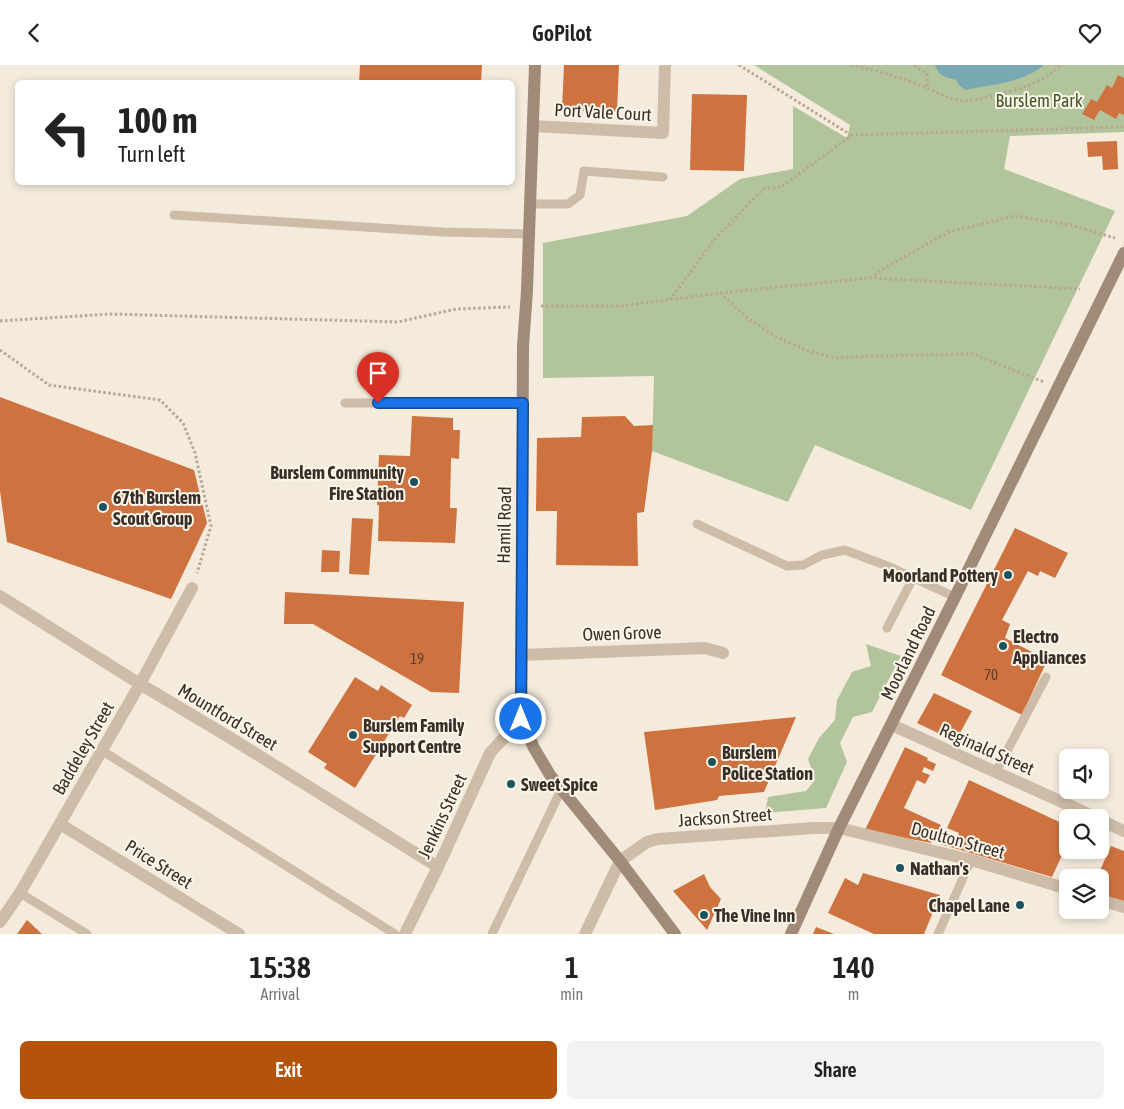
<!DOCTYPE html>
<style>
:root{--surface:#fff;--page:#f2f2f2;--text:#222;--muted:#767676;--accent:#b45309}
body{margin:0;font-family:"Asap Condensed",sans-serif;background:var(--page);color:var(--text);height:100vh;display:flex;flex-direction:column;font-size:19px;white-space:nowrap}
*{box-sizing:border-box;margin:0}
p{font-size:16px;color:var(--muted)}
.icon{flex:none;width:28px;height:28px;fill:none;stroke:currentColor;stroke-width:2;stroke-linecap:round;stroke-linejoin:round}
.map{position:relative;height:869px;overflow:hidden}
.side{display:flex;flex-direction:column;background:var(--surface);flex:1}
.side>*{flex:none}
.guide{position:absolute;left:15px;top:15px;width:500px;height:105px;border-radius:8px;box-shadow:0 2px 8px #0003;background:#fff;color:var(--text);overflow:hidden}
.buttons{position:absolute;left:1059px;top:684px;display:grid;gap:10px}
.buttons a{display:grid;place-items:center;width:50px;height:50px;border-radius:8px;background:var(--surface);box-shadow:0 2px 8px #0003;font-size:25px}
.pin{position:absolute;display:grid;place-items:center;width:42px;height:42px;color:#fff;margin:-51px -21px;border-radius:50% 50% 50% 0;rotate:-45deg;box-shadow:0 0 5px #0007}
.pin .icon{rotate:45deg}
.me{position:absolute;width:55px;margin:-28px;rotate:0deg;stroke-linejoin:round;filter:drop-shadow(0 0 4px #0008)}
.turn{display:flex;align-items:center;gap:18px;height:105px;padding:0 20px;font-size:22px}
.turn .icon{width:65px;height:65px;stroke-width:2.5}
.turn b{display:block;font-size:35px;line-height:42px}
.eta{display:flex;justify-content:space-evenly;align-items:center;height:85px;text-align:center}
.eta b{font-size:30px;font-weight:600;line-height:35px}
.action{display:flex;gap:10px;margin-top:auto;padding:10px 20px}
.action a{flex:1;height:58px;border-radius:8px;background:var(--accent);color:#fff;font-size:20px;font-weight:600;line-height:58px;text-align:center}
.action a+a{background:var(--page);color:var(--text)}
header{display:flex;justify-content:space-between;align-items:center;height:65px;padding:0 20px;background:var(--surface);font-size:22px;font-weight:600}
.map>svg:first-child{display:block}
.green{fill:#b2c49b}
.water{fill:#79aab3}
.building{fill:#ce7240}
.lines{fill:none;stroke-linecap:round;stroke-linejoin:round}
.path{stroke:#b9a791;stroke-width:3;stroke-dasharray:2.5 2.5;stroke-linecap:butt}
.lane{stroke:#cdbca7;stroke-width:9}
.street{stroke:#cdbca7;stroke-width:12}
.secondary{stroke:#a18b78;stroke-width:12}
.secondary-bridge{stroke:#a18b78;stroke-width:12}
.route-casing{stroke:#114b97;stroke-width:12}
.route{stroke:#1a73e8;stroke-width:9}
.poi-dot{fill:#1b525d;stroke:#fbf5e9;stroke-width:2}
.labels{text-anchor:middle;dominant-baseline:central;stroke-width:4;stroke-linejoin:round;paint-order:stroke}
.number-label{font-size:15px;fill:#5e402e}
.park-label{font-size:18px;fill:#43592a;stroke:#fbf5e9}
.street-label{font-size:18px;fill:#392f28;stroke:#fbf5e9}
.poi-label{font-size:18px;font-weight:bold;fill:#392f28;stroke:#fbf5e9;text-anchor:start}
</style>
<header><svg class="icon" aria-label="back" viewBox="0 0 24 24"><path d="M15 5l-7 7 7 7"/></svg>GoPilot<svg class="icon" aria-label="heart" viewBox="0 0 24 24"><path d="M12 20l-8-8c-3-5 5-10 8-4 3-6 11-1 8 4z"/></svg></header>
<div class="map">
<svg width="1124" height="869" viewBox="0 0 1124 869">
<rect width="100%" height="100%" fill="#f4ebdc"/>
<path class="green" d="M 754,0 L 1124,0 L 1124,67 L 1010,71 L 1004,104 L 1115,146 L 971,445 L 815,380 L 788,437 L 652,386 L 654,311 L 543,313 L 543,178 L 687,151 L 740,114 L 793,104 L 793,41 L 847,73 L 850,60 Z
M 866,579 L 901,591 L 872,647 L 853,652 L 840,678 L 847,697 L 826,743 L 765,748 L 768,732 L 806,726 L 815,715 L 808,694 L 819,673 L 835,655 L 837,635 L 852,607 L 871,601 Z"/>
<path class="water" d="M 935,0 L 1044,0 C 1023,18 992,19 965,25 L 959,20 L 956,15 C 945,12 938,11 935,0 Z"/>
<path class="building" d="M 360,0 L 482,0 L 481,18 L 359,18 Z
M 564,0 L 619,0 L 617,47 L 562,45 Z
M 1118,10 L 1124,13 L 1124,50 L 1119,48 L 1116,54 L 1100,45 L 1094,55 L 1082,49 L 1091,34 L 1097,37 L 1107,20 L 1112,23 Z
M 692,29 L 747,30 L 744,106 L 690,105 Z
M 1117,76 L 1118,104 L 1103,105 L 1102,91 L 1088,92 L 1087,77 Z
M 0,332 L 194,405 L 207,458 L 171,534 L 7,477 L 0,426 Z
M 412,351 L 453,353 L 453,365 L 460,365 L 459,394 L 451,393 L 450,443 L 457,443 L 455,478 L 378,476 L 379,440 L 377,440 L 379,390 L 410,391 Z
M 625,351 L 634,361 L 653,360 L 652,386 L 644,447 L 637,448 L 638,501 L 556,500 L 557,446 L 536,446 L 537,373 L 581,372 L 582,352 Z
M 352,453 L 373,454 L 369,510 L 349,509 Z
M 1015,463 L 1068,488 L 1055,513 L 1040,506 L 1038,511 L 1028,506 L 1002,555 L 1010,559 L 1005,573 L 1036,589 L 1034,592 L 1046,598 L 1022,650 L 941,610 Z
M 322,485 L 340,486 L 339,507 L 321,507 Z
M 285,527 L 464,537 L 459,628 L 431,627 L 313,559 L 284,559 Z
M 355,612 L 378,626 L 381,620 L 412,640 L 404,653 L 400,651 L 355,723 L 324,703 L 327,699 L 308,687 Z
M 934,628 L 972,646 L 960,668 L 942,660 L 938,668 L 917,658 Z
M 796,652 L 764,727 L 719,731 L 717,735 L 655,745 L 644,667 Z
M 905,682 L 928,693 L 927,695 L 936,699 L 933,706 L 924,702 L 922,707 L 930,710 L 925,719 L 917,715 L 904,743 L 941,760 L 931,778 L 865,765 Z
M 969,715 L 1068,761 L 1068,777 L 1052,812 L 940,779 L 945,768 L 957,773 L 959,768 L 947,763 Z
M 1111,781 L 1124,786 L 1124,838 L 1100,830 L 1100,812 L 1097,812 Z
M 863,808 L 940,830 L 924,869 L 874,869 L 828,848 L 845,813 L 858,820 Z
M 704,809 L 710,822 L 721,834 L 707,865 L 673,826 Z
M 27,855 L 42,869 L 17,869 Z
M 816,862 L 834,869 L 813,869 Z"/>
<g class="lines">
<path class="path" d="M 739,0 L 851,70
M 851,0 C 874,5 896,11 918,19 C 933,25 949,35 965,36 C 974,36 983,33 992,31 C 1020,24 1039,20 1061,0
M 915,0 L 916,2 L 927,9 L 927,24
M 870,213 L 893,198 L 949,167 L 1014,151 L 1071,160 L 1115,173
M 720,228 L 750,255 L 775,271 L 805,285 L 836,293 L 875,291 L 973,289 L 1044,317
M 670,235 L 714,175 L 763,124 L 781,122 L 852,70 L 1124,62
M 541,241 L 620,241 L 720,228 L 870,213 L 1080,224
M 0,256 L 110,249 L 398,257 L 456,244 L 510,242
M 0,285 L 49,320 L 160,335 L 183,358 L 195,388 L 211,461 L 197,508"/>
<path class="lane" d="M 530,139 L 568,139 L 580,130 L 584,106 L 663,112
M 174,150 L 443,167 L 528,169
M 345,338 L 523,338
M 697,459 L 787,501 L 803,500 L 822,490 L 845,485 L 890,502 L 955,532
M 887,563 L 913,513
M 101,685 L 395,869
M 996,707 L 1046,612
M 20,828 L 87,869
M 492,869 L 561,725
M 938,869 L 971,795"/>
<path class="street" d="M 533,61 L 663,68 L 665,0
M 0,531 L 140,619 L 229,672 L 438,802
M 521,590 L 705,583 L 723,588
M 892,660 L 1095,752
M 1100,755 L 1124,766
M 60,759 L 239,869
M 1100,835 L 1124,842
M 0,857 L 20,828 L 140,619 L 192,523
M 405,869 L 438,802 L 490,688 L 521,654
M 585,869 L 620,796 L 647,777 L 658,774 L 814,763 L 839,763 L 971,795 L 1068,824"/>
<path class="secondary" d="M 527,226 L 535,0
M 523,281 L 521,654 L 534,683 L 550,710 L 620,796 L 675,869
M 791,869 L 839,763 L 955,532 L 1124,188"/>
<path class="secondary-bridge" d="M 523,281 L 527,226"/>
</g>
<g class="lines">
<defs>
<path id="route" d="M 378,338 L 523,338 L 521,654"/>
</defs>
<use href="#route" class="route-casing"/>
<use href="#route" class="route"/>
</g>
<g class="poi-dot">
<circle cx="414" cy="417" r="5"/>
<circle cx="103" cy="442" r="5"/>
<circle cx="1008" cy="510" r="5"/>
<circle cx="1003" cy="581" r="5"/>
<circle cx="353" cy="670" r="5"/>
<circle cx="712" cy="697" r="5"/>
<circle cx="511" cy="719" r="5"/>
<circle cx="900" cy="803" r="5"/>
<circle cx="1020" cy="840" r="5"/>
<circle cx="704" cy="850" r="5"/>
</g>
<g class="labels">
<g class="number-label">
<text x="417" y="593">19</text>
<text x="991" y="609">70</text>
</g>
<g class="park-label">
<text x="1039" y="35">Burslem Park</text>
</g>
<g class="street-label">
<text transform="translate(603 47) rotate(3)">Port Vale Court</text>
<text transform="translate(504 460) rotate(-89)">Hamil Road</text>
<text transform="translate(622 568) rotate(-2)">Owen Grove</text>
<text transform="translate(908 588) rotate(-64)">Moorland Road</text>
<text transform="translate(228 652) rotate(31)">Mountford Street</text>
<text transform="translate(83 683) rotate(-60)">Baddeley Street</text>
<text transform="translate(987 684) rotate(24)">Reginald Street</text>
<text transform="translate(442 751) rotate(-65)">Jenkins Street</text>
<text transform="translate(725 752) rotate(-4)">Jackson Street</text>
<text transform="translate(958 775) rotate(15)">Doulton Street</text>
<text transform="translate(159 799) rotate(32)">Price Street</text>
</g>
<g class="poi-label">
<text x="404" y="407" text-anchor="end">Burslem Community<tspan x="404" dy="21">Fire Station</tspan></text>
<text x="113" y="432">67th Burslem<tspan x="113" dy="21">Scout Group</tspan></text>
<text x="998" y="510" text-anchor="end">Moorland Pottery</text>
<text x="1013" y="571">Electro<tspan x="1013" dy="21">Appliances</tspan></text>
<text x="363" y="660">Burslem Family<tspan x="363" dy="21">Support Centre</tspan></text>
<text x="722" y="687">Burslem<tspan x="722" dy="21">Police Station</tspan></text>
<text x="521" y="719">Sweet Spice</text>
<text x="910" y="803">Nathan's</text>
<text x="1010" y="840" text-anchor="end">Chapel Lane</text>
<text x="714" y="850">The Vine Inn</text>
</g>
</g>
</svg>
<div class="buttons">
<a><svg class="icon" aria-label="sound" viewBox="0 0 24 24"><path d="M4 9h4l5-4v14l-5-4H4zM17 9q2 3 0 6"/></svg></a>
<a><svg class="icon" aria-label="search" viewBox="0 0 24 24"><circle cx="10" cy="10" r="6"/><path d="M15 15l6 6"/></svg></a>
<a><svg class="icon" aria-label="layers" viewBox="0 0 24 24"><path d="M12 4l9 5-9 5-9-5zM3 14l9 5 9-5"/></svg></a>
</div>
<div class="pin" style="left:378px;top:338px;background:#d93025"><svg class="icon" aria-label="arrive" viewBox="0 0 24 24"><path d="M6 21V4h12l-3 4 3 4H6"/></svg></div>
<svg class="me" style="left:521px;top:654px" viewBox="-20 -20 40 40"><circle r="17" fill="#1a73e8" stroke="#fff" stroke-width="3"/><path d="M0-11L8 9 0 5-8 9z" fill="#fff"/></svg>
<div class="guide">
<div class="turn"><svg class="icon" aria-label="left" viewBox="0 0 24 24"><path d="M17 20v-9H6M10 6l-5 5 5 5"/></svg><div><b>100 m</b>Turn left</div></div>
</div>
</div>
<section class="side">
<div class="eta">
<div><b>15:38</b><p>Arrival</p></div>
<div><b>1</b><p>min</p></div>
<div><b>140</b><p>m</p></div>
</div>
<div class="action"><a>Exit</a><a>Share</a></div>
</section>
